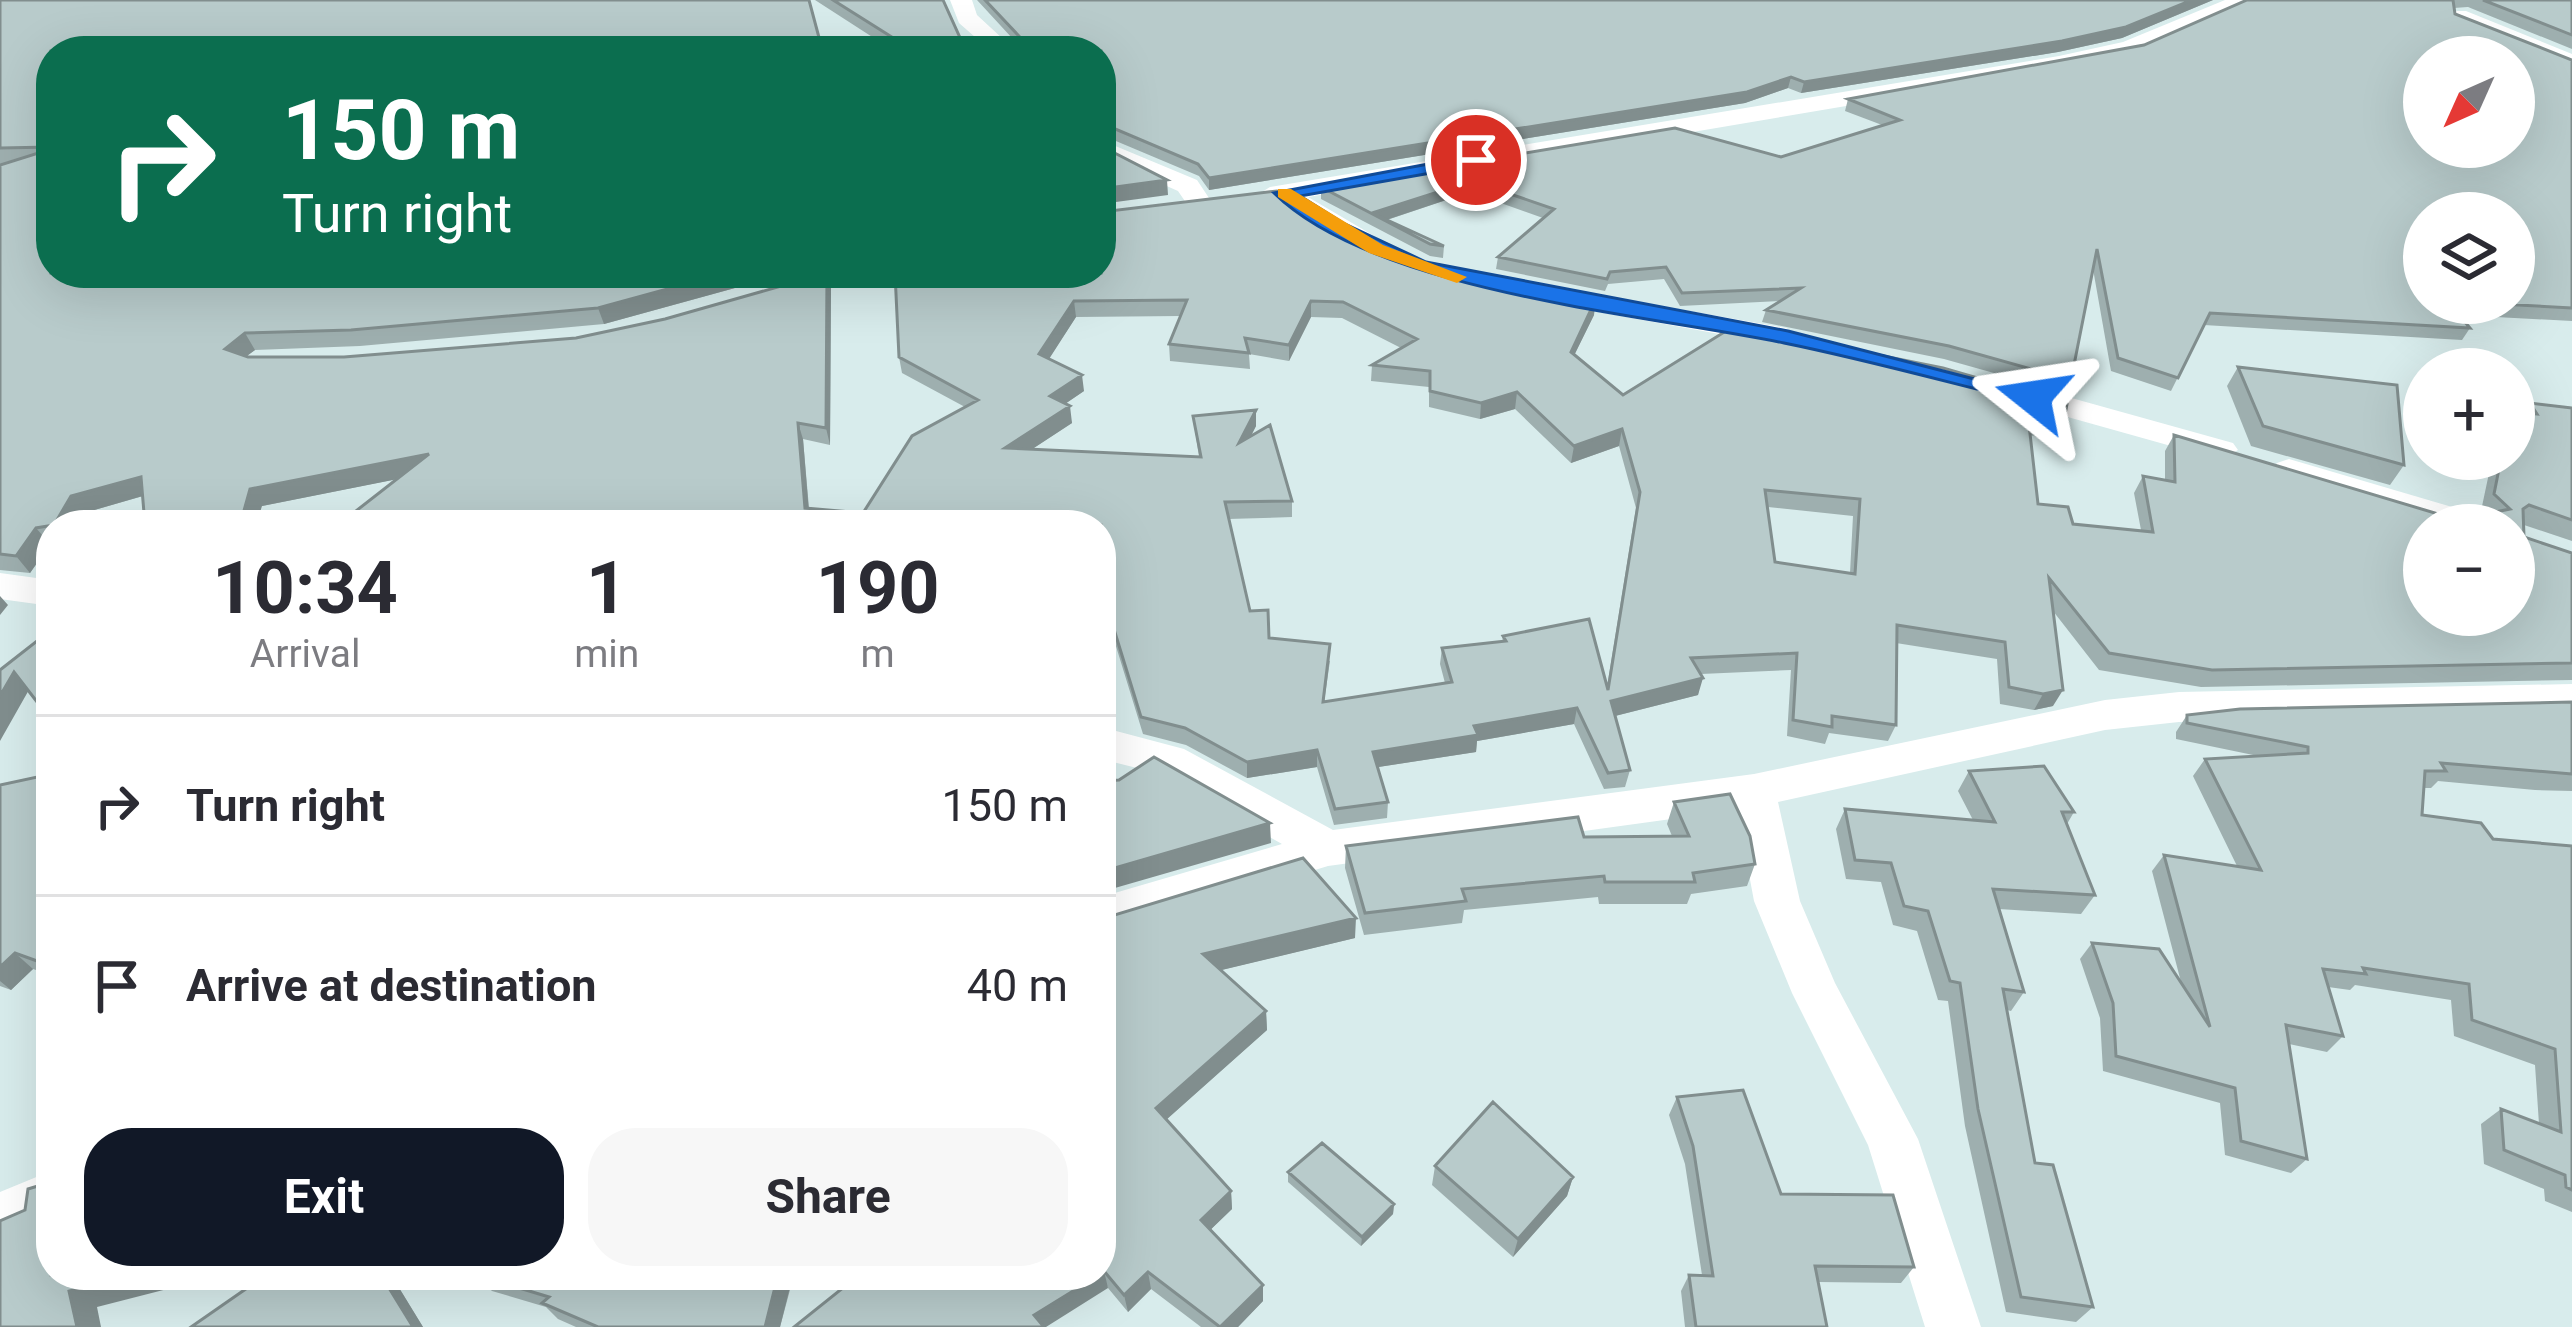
<!DOCTYPE html>
<meta charset="utf-8">
<style>
:root{--surface:#fff;--page:#f7f7f7;--text:#2b2b33;--muted:#7c7c81;--line:#e1e1e2;--accent:#111827}
body{margin:0;font-family:Roboto,sans-serif;background:var(--page);color:var(--text);height:100vh;display:flex;flex-direction:column;font-size:45px;white-space:nowrap}
*{box-sizing:border-box;margin:0}
p{font-size:39px;color:var(--muted)}
.icon{flex:none;width:66px;height:66px;fill:none;stroke:currentColor;stroke-width:2;stroke-linecap:round;stroke-linejoin:round}
.map{position:relative;flex:1;overflow:hidden}
.details{position:absolute;left:36px;top:510px;width:1080px;height:780px;display:flex;flex-direction:column;background:var(--surface);border-radius:48px;box-shadow:0 12px 48px #0002}
.details>*{flex:none}
.top-card{position:absolute;left:36px;top:36px;width:1080px;height:252px;border-radius:48px;box-shadow:0 12px 48px #0002;background:#0b6e4f;color:#fff;overflow:hidden}
.needle{width:78px;rotate:225deg}
.fabs{position:absolute;left:2403px;top:36px;display:grid;gap:24px}
.fabs a{display:grid;place-items:center;width:132px;height:132px;border-radius:50%;background:var(--surface);box-shadow:0 12px 48px #0002;font-size:60px}
.pin{position:absolute;display:grid;place-items:center;width:102px;height:102px;color:#fff;margin:-51px;border:6px solid #fff;border-radius:50%;box-shadow:0 3px 12px #0007}
.me{position:absolute;width:132px;margin:-66px;rotate:285deg;stroke-linejoin:round;filter:drop-shadow(0 0 9px #0008)}
.turn{display:flex;align-items:center;gap:42px;height:252px;padding:0 48px;font-size:54px}
.turn .icon{width:156px;height:156px;stroke-width:2.5}
.turn b{display:block;font-size:84px;line-height:102px}
.eta{display:flex;justify-content:space-evenly;align-items:center;height:204px;text-align:center}
.eta b{font-size:72px;font-weight:700;line-height:84px}
.button{display:flex;gap:24px;margin-top:auto;padding:24px 48px}
.button a{flex:1;height:138px;border-radius:48px;background:var(--accent);color:#fff;font-size:48px;font-weight:700;line-height:138px;text-align:center}
.button a+a{background:var(--page);color:var(--text)}
ul{padding:0;list-style:none}
li{display:flex;align-items:center;gap:36px;height:180px;padding:0 48px;border-top:3px solid var(--line)}
li div{flex:1}
li b{display:block;font-size:45px}
li em{font-style:normal}
.map>svg:first-child{display:block}
.lines{fill:none;stroke-linecap:round;stroke-linejoin:round}
.minor{fill:#fff;fill-rule:evenodd}
.wall{fill:#9eafaf;fill-rule:evenodd}
.shaded-wall{fill:#818e8e}
.building{fill:#b8cbcb;stroke:#818e8e;stroke-width:3;fill-rule:evenodd}
.route{fill:#1a73e8;stroke:#114b97;stroke-width:3}
.slow{fill:#f59e0b}
</style>
<div class="map">
<svg width="2572" height="1327" viewBox="0 0 2572 1327">
<rect width="100%" height="100%" fill="#d8ecec"/>
<g class="lines">
<path class="minor" d="M 950,0 L 972,0 L 977,15 L 1016,51 L 991,51 L 959,23 Z
M 2225,0 L 2255,0 L 2138,52 L 2059,70 L 1308,197 L 1386,243 L 1390,249 L 1376,257 L 1278,202 L 1261,201 L 1257,195 L 1270,187 L 2059,56 L 2123,42 Z
M 2450,11 L 2466,11 L 2572,54 L 2572,69 L 2450,21 Z
M 1101,140 L 1197,180 L 1213,204 L 1209,210 L 1191,210 L 1178,191 L 1101,157 Z
M 1542,285 L 1786,328 L 1801,337 L 1786,346 L 1532,300 L 1527,294 Z
M 2018,383 L 2233,443 L 2238,450 L 2221,460 L 2007,400 L 2002,393 Z
M 2289,459 L 2486,517 L 2492,525 L 2435,525 L 2277,477 L 2272,470 L 2277,463 Z
M 0,573 L 51,580 L 51,606 L 0,599 Z
M 2572,684 L 2572,714 L 2179,722 L 2105,730 L 1778,802 L 1800,901 L 1835,983 L 1918,1139 L 1981,1327 L 1925,1327 L 1868,1145 L 1792,993 L 1754,901 L 1737,810 L 1328,866 L 1101,935 L 1101,897 L 1282,844 L 1157,773 L 1101,759 L 1101,727 L 1184,749 L 1333,830 L 1754,774 L 2105,700 L 2179,692 Z
M 51,1171 L 51,1224 L 0,1246 L 0,1192 Z"/>
</g>
<path class="wall" d="M 0,0 L 809,0 L 51,273 L 789,273 L 604,324 L 360,346 L 255,350 L 246,356 L 344,357 L 576,338 L 665,319 L 827,273 L 831,288 L 830,445 L 803,439 L 809,508 L 863,513 L 965,407 L 902,373 L 899,357 L 1324,221 L 1410,262 L 1594,315 L 1574,355 L 1623,395 L 1734,326 L 2063,425 L 2055,441 L 2030,435 L 2038,504 L 2073,524 L 2141,530 L 2134,493 L 2143,476 L 2165,480 L 2165,451 L 2174,435 L 2424,615 L 2514,525 L 2480,525 L 2487,517 L 2481,511 L 2492,459 L 2514,459 L 2522,413 L 2530,403 L 2572,408 L 2572,541 L 2524,525 L 2524,537 L 2572,553 L 2572,680 L 2201,687 L 2099,670 L 2053,611 L 2053,706 L 2034,710 L 2000,704 L 1997,659 L 1896,643 L 1896,725 L 1888,741 L 1829,733 L 1825,744 L 1787,736 L 1791,670 L 1701,674 L 1698,695 L 1615,716 L 1630,770 L 1625,787 L 1604,789 L 1574,724 L 1477,741 L 1476,752 L 1378,767 L 1388,802 L 1387,818 L 1334,825 L 1317,767 L 1247,778 L 1186,745 L 1143,734 L 1107,617 L 1101,633 L 1101,525 L 338,525 L 397,479 L 262,506 L 143,496 L 84,513 L 51,525 L 51,544 L 30,573 L 0,570 L 0,165 L 5,164 L 0,164 ZM 1180,316 L 1169,344 L 1170,361 L 1250,369 L 1249,354 L 1289,361 L 1311,317 L 1342,318 L 1401,348 L 1372,365 L 1371,381 L 1429,387 L 1429,407 L 1480,419 L 1515,409 L 1571,463 L 1619,446 L 1636,508 L 1607,687 L 1503,636 L 1502,642 L 1442,648 L 1440,664 L 1445,683 L 1324,702 L 1330,661 L 1269,638 L 1250,611 L 1228,519 L 1292,517 L 1292,501 L 1251,436 L 1256,426 L 1193,416 L 1199,457 L 1032,449 L 1072,423 L 1065,404 L 1084,391 L 1049,358 L 1076,317 ZM 1768,507 L 1853,516 L 1850,573 L 1775,562 Z
M 815,0 L 943,0 L 966,51 L 894,51 Z
M 977,0 L 2213,0 L 2122,38 L 2058,52 L 1801,93 L 1788,88 L 1745,103 L 1209,190 L 1199,176 L 1104,136 L 1101,133 L 1101,51 L 1024,51 Z
M 2247,0 L 2572,0 L 2572,49 L 2468,7 L 2454,8 L 2455,14 L 2572,60 L 2572,321 L 2459,315 L 2470,328 L 2462,340 L 2204,325 L 2171,391 L 2111,371 L 2093,269 L 2071,380 L 2065,393 L 1944,359 L 1762,322 L 1766,310 L 1780,301 L 1680,306 L 1664,279 L 1608,284 L 1605,291 L 1496,269 L 1498,257 L 1543,218 L 1470,192 L 1387,220 L 1444,246 L 1443,258 L 1430,256 L 1321,199 L 1321,187 L 1781,157 L 1882,125 L 1845,111 L 1848,99 L 2144,45 ZM 2514,213 L 2514,303 L 2424,303 Z
M 2238,367 L 2404,465 L 2390,485 L 2251,446 L 2227,386 Z
M 2572,702 L 2572,791 L 2535,790 L 2438,781 L 2431,788 L 2424,788 L 2422,815 L 2493,839 L 2572,846 L 2572,1212 L 2545,1201 L 2544,1189 L 2484,1164 L 2481,1124 L 2501,1109 L 2539,1124 L 2535,1065 L 2454,1036 L 2451,1000 L 2355,985 L 2350,990 L 2328,987 L 2343,1036 L 2327,1052 L 2289,1044 L 2307,1159 L 2291,1173 L 2225,1155 L 2220,1103 L 2103,1071 L 2100,1018 L 2080,959 L 2092,943 L 2181,982 L 2152,871 L 2164,855 L 2237,866 L 2193,776 L 2205,759 L 2258,756 L 2176,739 L 2176,732 L 2187,715 Z
M 1969,771 L 2074,812 L 2067,824 L 2095,895 L 2081,914 L 1999,909 L 2024,992 L 2011,1011 L 2007,1010 L 2035,1163 L 2093,1307 L 2076,1322 L 2006,1312 L 1965,1126 L 1948,1001 L 1938,1000 L 1917,931 L 1893,925 L 1881,882 L 1846,879 L 1836,829 L 1845,809 L 1973,820 L 1958,791 Z
M 51,774 L 51,975 L 33,969 L 11,990 L 0,986 L 0,785 Z
M 1674,802 L 1755,864 L 1747,886 L 1691,894 L 1687,904 L 1599,904 L 1598,897 L 1464,910 L 1462,923 L 1364,935 L 1345,868 L 1346,846 L 1584,837 L 1672,836 L 1667,824 Z
M 1101,919 L 1355,938 L 1221,970 L 1266,1011 L 1267,1030 L 1166,1120 L 1231,1191 L 1232,1209 L 1211,1229 L 1263,1301 L 1238,1327 L 1201,1327 L 1151,1289 L 1128,1312 L 1108,1288 L 1101,1275 Z
M 1677,1097 L 1781,1194 L 1914,1267 L 1901,1283 L 1818,1282 L 1827,1327 L 1685,1327 L 1681,1291 L 1689,1275 L 1702,1275 L 1685,1164 L 1669,1115 Z
M 1435,1166 L 1573,1177 L 1567,1196 L 1513,1257 L 1432,1185 Z
M 1288,1172 L 1394,1204 L 1393,1214 L 1361,1246 L 1288,1182 Z
M 266,1275 L 432,1275 L 441,1288 L 393,1278 L 423,1327 L 191,1327 Z
M 475,1275 L 794,1275 L 780,1327 L 576,1327 L 558,1319 L 546,1307 L 492,1291 Z"/>
<path class="shaded-wall" d="M 2192,0 L 2213,0 L 2122,38 L 2058,52 L 1801,93 L 1804,82 Z
M 821,45 L 823,51 L 796,51 Z
M 1791,77 L 1788,88 L 1745,103 L 1209,190 L 1209,178 Z
M 1167,180 L 1168,195 L 1101,204 L 1101,189 Z
M 1472,181 L 1470,192 L 1386,220 L 1372,213 Z
M 726,273 L 789,273 L 604,324 L 598,308 Z
M 827,273 L 831,288 L 830,445 L 826,428 Z
M 1596,299 L 1594,315 L 1568,368 L 1571,352 Z
M 1074,301 L 1076,317 L 1042,370 L 1039,354 Z
M 1311,301 L 1311,317 L 1289,361 L 1289,345 Z
M 245,333 L 255,350 L 235,365 L 225,349 Z
M 1082,375 L 1084,391 L 1053,412 L 1050,396 Z
M 1517,392 L 1515,409 L 1480,419 L 1481,403 Z
M 1070,406 L 1072,423 L 1008,465 L 1005,448 Z
M 1256,410 L 1256,426 L 1239,459 L 1239,443 Z
M 798,423 L 803,439 L 810,525 L 805,508 Z
M 1622,429 L 1619,446 L 1571,463 L 1574,446 Z
M 429,454 L 438,471 L 262,506 L 256,525 L 240,525 L 250,489 Z
M 141,477 L 153,493 L 84,513 L 77,525 L 54,525 L 71,496 Z
M 36,528 L 50,544 L 30,573 L 16,556 Z
M 0,596 L 8,605 L 0,615 Z
M 1105,600 L 1107,617 L 1101,633 L 1101,610 Z
M 14,672 L 30,688 L 0,741 L 0,696 Z
M 1703,678 L 1698,695 L 1607,718 L 1611,701 Z
M 2063,690 L 2053,706 L 2034,710 L 2043,694 Z
M 1577,708 L 1574,724 L 1477,741 L 1476,752 L 1372,768 L 1373,752 L 1474,726 Z
M 1317,750 L 1317,767 L 1247,778 L 1247,762 Z
M 1270,823 L 1271,843 L 1101,892 L 1101,872 Z
M 1356,918 L 1355,938 L 1205,974 L 1203,954 Z
M 15,953 L 33,969 L 11,990 L 0,981 L 0,967 Z
M 1266,1011 L 1267,1030 L 1158,1127 L 1156,1108 Z
M 1573,1177 L 1567,1196 L 1513,1257 L 1518,1239 Z
M 1231,1191 L 1232,1209 L 1203,1237 L 1201,1220 Z
M 1394,1204 L 1393,1214 L 1361,1246 L 1362,1237 Z
M 1104,1271 L 1108,1288 L 1046,1327 L 1038,1327 L 1034,1315 Z
M 1148,1272 L 1151,1289 L 1128,1312 L 1124,1295 Z
M 132,1275 L 222,1275 L 97,1307 L 101,1327 L 77,1327 L 69,1291 Z
M 381,1275 L 389,1275 L 393,1278 L 423,1327 L 413,1327 Z
M 778,1275 L 793,1275 L 780,1327 L 765,1327 Z
M 1263,1285 L 1263,1301 L 1238,1327 L 1221,1327 Z"/>
<path class="building" d="M 0,0 L 809,0 L 821,45 L 796,51 L 51,51 L 51,147 L 0,148 Z
M 833,0 L 943,0 L 966,51 L 914,51 Z
M 985,0 L 2192,0 L 2126,27 L 2062,41 L 1804,82 L 1791,77 L 1747,92 L 1209,178 L 1198,164 L 1101,123 L 1101,51 L 1033,51 Z
M 2247,0 L 2453,0 L 2455,14 L 2572,60 L 2572,308 L 2480,303 L 2514,303 L 2514,213 L 2424,213 L 2424,303 L 2449,303 L 2470,328 L 2210,313 L 2178,378 L 2118,358 L 2097,249 L 2071,380 L 1949,346 L 1766,310 L 1801,288 L 1682,293 L 1666,267 L 1610,272 L 1607,279 L 1498,257 L 1554,209 L 1472,181 L 1372,213 L 1444,246 L 1430,244 L 1321,187 L 1675,128 L 1781,157 L 1900,120 L 1848,99 L 2144,45 ZM 2424,57 L 2514,57 L 2514,147 L 2424,147 Z
M 2483,0 L 2572,0 L 2572,35 Z
M 1101,146 L 1167,180 L 1101,189 Z
M 51,149 L 51,273 L 726,273 L 598,308 L 351,330 L 245,333 L 225,349 L 248,357 L 344,357 L 576,338 L 665,319 L 827,273 L 826,428 L 798,423 L 805,508 L 863,513 L 912,436 L 978,400 L 899,357 L 895,273 L 1101,273 L 1101,212 L 1277,191 L 1324,221 L 1410,262 L 1596,299 L 1571,352 L 1623,395 L 1734,326 L 1943,368 L 2067,404 L 2063,425 L 2028,416 L 2038,504 L 2068,507 L 2073,524 L 2153,532 L 2143,476 L 2175,482 L 2174,435 L 2475,525 L 2424,525 L 2424,615 L 2514,615 L 2514,525 L 2487,525 L 2490,513 L 2510,509 L 2494,494 L 2501,459 L 2514,459 L 2514,412 L 2537,414 L 2530,403 L 2572,408 L 2572,520 L 2529,505 L 2523,509 L 2524,537 L 2572,553 L 2572,663 L 2212,670 L 2109,653 L 2049,578 L 2063,690 L 2043,694 L 2009,687 L 2005,642 L 1897,625 L 1896,725 L 1832,716 L 1832,727 L 1793,720 L 1797,653 L 1691,658 L 1703,678 L 1611,701 L 1630,770 L 1608,773 L 1577,708 L 1474,726 L 1478,735 L 1373,752 L 1388,802 L 1335,809 L 1317,750 L 1247,762 L 1185,728 L 1141,717 L 1105,600 L 1101,610 L 1101,525 L 338,525 L 429,454 L 250,489 L 240,525 L 145,525 L 141,477 L 71,496 L 54,525 L 36,528 L 16,556 L 0,554 L 0,165 ZM 1187,300 L 1169,344 L 1249,353 L 1245,338 L 1289,345 L 1311,301 L 1343,302 L 1417,339 L 1372,365 L 1430,371 L 1430,391 L 1481,403 L 1517,392 L 1574,446 L 1622,429 L 1640,492 L 1608,690 L 1589,619 L 1503,636 L 1506,641 L 1442,648 L 1452,682 L 1323,702 L 1330,644 L 1269,638 L 1268,610 L 1250,611 L 1225,502 L 1292,501 L 1270,425 L 1239,443 L 1256,410 L 1193,416 L 1201,457 L 1005,448 L 1070,406 L 1050,396 L 1082,375 L 1039,354 L 1074,301 ZM 1765,490 L 1860,499 L 1855,574 L 1775,562 Z
M 2238,367 L 2397,385 L 2404,465 L 2263,426 Z
M 51,630 L 51,720 L 14,672 L 0,696 L 0,670 Z
M 2572,702 L 2572,774 L 2441,763 L 2446,771 L 2425,771 L 2422,815 L 2481,823 L 2493,839 L 2572,846 L 2572,1190 L 2566,1187 L 2565,1175 L 2504,1150 L 2501,1109 L 2561,1132 L 2555,1049 L 2472,1020 L 2469,984 L 2363,968 L 2366,974 L 2323,969 L 2343,1036 L 2286,1025 L 2307,1159 L 2241,1141 L 2235,1088 L 2116,1056 L 2113,1003 L 2092,943 L 2159,949 L 2210,1027 L 2164,855 L 2261,870 L 2205,759 L 2308,753 L 2308,747 L 2187,723 L 2187,715 L 2240,709 Z
M 1154,757 L 1270,823 L 1101,872 L 1101,781 L 1119,780 Z
M 2044,766 L 2074,812 L 2062,812 L 2095,895 L 1993,889 L 2024,992 L 2003,989 L 2035,1163 L 2053,1165 L 2093,1307 L 2021,1297 L 1978,1109 L 1960,983 L 1950,981 L 1928,911 L 1904,906 L 1891,863 L 1855,860 L 1845,809 L 1995,822 L 1969,771 Z
M 51,774 L 51,966 L 15,953 L 0,967 L 0,785 Z
M 1730,794 L 1750,836 L 1755,864 L 1693,873 L 1695,882 L 1605,882 L 1604,876 L 1462,889 L 1466,901 L 1365,913 L 1346,846 L 1578,817 L 1584,837 L 1689,836 L 1674,802 Z
M 1303,858 L 1356,918 L 1203,954 L 1266,1011 L 1156,1108 L 1231,1191 L 1201,1220 L 1263,1285 L 1220,1327 L 1148,1272 L 1124,1295 L 1104,1271 L 1101,1273 L 1101,919 Z
M 1743,1090 L 1781,1194 L 1893,1195 L 1914,1267 L 1815,1266 L 1827,1327 L 1696,1327 L 1689,1275 L 1713,1276 L 1693,1146 L 1677,1097 Z
M 1493,1102 L 1573,1177 L 1518,1239 L 1435,1166 Z
M 1322,1143 L 1394,1204 L 1362,1237 L 1288,1172 Z
M 51,1182 L 51,1275 L 132,1275 L 69,1291 L 77,1327 L 0,1327 L 0,1221 L 25,1210 L 28,1189 Z
M 266,1275 L 381,1275 L 413,1327 L 191,1327 Z
M 476,1275 L 778,1275 L 765,1327 L 598,1327 L 542,1303 L 549,1297 Z
M 859,1275 L 1099,1275 L 1034,1315 L 1044,1327 L 794,1327 Z"/>
<path class="route" d="M 1476,155 L 1482,156 L 1482,164 L 1300,196 L 1343,223 L 1426,262 L 1788,331 L 2044,397 L 2033,403 C 1950,383 1868,360 1784,343 C 1645,314 1374,292 1274,193 Z"/>
<path class="slow" d="M 1278,189 L 1291,189 L 1383,245 L 1467,277 L 1457,283 L 1369,253 L 1278,197 Z"/>
</svg>
<div class="fabs">
<a><svg class="needle" viewBox="-14 -14 28 28"><path d="M0-13l5 13h-10z" fill="#e53935"/><path d="M0 13l5-13h-10z" fill="#7c7c81"/></svg></a>
<a><svg class="icon" aria-label="layers" viewBox="0 0 24 24"><path d="M12 4l9 5-9 5-9-5zM3 14l9 5 9-5"/></svg></a>
<a>+</a>
<a>−</a>
</div>
<div class="pin" style="left:1476px;top:160px;background:#d93025"><svg class="icon" aria-label="arrive" viewBox="0 0 24 24"><path d="M6 21V4h12l-3 4 3 4H6"/></svg></div>
<svg class="me" style="left:2033px;top:397px" viewBox="-20 -20 40 40"><path d="M0-17L14 15 0 8-14 15z" fill="#1a73e8" stroke="#fff" stroke-width="4"/></svg>
<div class="top-card">
<div class="turn"><svg class="icon" aria-label="right" viewBox="0 0 24 24"><path d="M7 20v-9h11M14 6l5 5-5 5"/></svg><div><b>150 m</b>Turn right</div></div>
</div>
<section class="details">
<div class="eta">
<div><b>10:34</b><p>Arrival</p></div>
<div><b>1</b><p>min</p></div>
<div><b>190</b><p>m</p></div>
</div>
<ul>
<li><svg class="icon" aria-label="right" viewBox="0 0 24 24"><path d="M7 20v-9h11M14 6l5 5-5 5"/></svg><div><b>Turn right</b></div><em>150 m</em></li>
<li><svg class="icon" aria-label="arrive" viewBox="0 0 24 24"><path d="M6 21V4h12l-3 4 3 4H6"/></svg><div><b>Arrive at destination</b></div><em>40 m</em></li>
</ul>
<div class="button"><a>Exit</a><a>Share</a></div>
</section>
</div>
